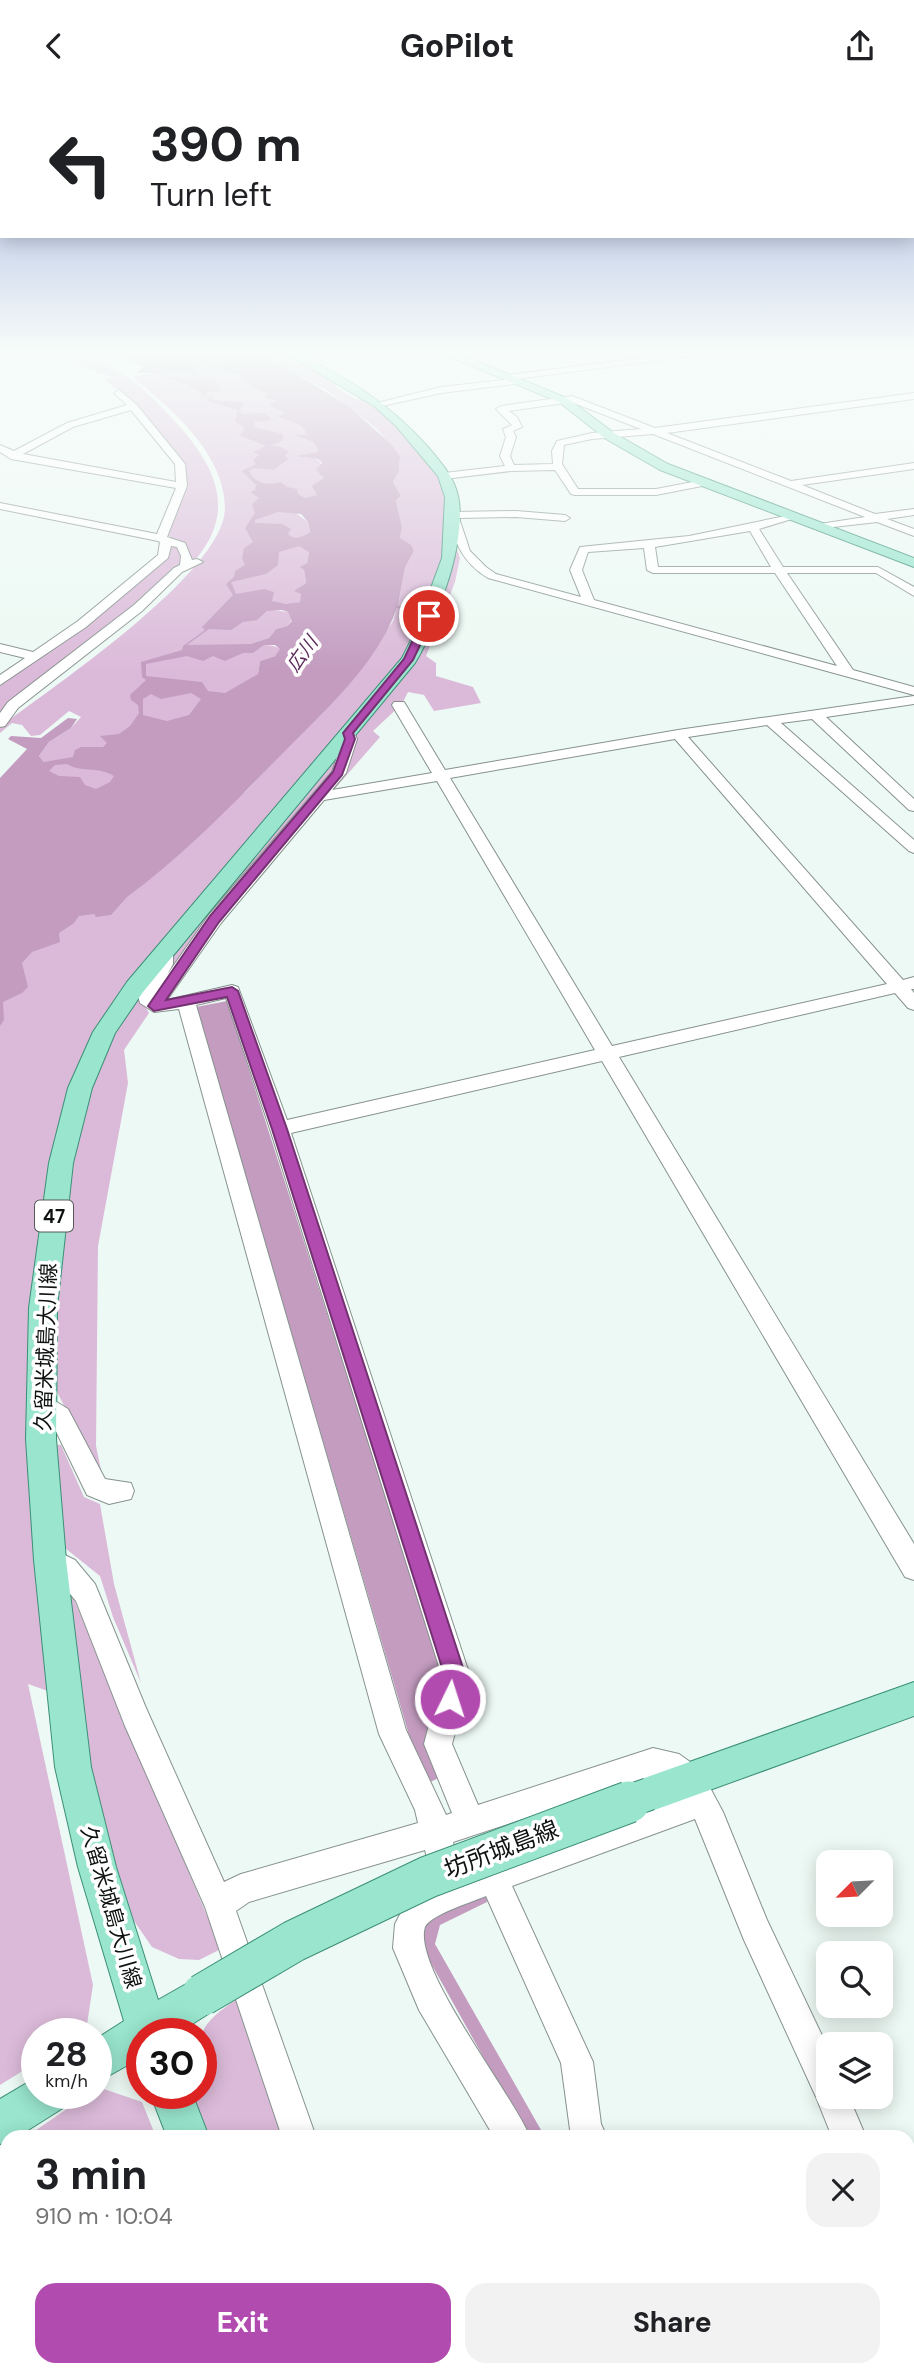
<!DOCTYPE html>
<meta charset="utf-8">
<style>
:root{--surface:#fff;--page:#f2f2f2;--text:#202124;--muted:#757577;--accent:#b24baf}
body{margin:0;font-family:"DM Sans","Noto Sans JP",sans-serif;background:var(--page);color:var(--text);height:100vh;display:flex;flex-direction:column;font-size:26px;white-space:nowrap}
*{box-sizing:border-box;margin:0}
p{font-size:23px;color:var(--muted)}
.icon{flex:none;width:38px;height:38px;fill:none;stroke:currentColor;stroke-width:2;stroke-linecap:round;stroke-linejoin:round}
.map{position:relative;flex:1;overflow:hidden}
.drawer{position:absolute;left:0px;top:2039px;width:915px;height:247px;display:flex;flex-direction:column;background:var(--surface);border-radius:21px 21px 0 0;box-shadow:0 4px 18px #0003}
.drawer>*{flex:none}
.top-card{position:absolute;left:0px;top:0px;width:915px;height:147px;box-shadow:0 4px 18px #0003;background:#fff;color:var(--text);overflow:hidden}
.needle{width:46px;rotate:246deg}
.tools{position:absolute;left:816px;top:1759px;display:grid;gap:14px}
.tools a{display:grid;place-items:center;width:77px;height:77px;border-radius:14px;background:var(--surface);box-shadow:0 4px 18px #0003;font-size:35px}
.speed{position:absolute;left:21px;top:1927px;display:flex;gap:14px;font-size:35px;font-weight:700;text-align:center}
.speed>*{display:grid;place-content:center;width:91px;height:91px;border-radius:50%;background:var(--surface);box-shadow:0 4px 18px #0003;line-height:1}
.speed small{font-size:18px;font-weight:400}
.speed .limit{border:10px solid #d22;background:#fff;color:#111}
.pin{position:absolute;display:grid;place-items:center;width:60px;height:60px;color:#fff;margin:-30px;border:4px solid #fff;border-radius:50%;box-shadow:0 2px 7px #0007}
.me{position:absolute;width:77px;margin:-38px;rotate:4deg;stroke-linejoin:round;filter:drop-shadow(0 0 5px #0008)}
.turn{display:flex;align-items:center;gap:24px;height:147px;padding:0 35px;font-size:32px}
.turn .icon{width:91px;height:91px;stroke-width:2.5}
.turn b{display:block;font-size:49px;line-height:60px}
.round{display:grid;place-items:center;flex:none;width:74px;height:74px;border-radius:21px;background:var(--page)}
.headline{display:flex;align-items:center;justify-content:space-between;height:119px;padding:0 35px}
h1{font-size:42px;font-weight:700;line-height:52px}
.button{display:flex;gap:14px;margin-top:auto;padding:14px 35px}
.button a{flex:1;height:80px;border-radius:21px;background:var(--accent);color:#fff;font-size:28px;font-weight:700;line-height:80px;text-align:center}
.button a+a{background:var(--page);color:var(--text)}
header{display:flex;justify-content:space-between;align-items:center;height:91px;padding:0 35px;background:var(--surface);font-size:32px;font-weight:700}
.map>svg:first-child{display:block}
.green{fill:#dbbad9}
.water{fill:#c39cc0;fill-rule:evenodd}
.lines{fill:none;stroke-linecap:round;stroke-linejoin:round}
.minor-casing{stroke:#87928e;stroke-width:2}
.major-casing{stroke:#3c8f76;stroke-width:2}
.minor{fill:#fff;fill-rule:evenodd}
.major{fill:#99e5ce;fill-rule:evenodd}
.major-bridge-far1-casing{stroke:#3c8f76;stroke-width:34;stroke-linecap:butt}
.major-bridge-casing{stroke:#3c8f76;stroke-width:43;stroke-linecap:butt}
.major-bridge-far1{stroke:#99e5ce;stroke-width:32}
.major-bridge{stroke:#99e5ce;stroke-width:41}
.route{fill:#b24baf;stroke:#743172;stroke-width:2}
.labels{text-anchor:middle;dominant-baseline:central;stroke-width:7;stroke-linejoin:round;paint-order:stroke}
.far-water-label{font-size:19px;font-style:italic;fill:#5d2c5b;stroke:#fff}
.shield{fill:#fff;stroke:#565958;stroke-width:2}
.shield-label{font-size:19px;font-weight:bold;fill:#0e1210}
.street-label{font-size:21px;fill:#0e1210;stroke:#fff}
.near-street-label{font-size:24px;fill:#0e1210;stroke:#fff}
</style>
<header><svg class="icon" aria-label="back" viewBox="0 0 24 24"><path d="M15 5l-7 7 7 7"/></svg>GoPilot<svg class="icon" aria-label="share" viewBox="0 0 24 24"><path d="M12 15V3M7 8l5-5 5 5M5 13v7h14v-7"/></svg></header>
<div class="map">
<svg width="914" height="2285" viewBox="0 0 914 2285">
<rect width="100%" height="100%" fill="#edf9f4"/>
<path class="green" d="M 254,260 L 280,260 L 339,290 L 335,295 L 355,308 L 368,309 L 410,346 L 434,376 L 447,404 L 447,439 L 440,483 L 423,529 L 398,576 L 127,891 L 78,974 L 48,1086 L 48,1600 L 28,1593 L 93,1894 L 86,1940 L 82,1942 L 37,1942 L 37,1971 L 0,1994 L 0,889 L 6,878 L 246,700 L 355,585 L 393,530 L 397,517 L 413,517 L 398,516 L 405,475 L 414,460 L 400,447 L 402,436 L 396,409 L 401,405 L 393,391 L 399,381 L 400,365 L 377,338 L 328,300 Z
M 46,263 C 71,265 96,268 119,281 C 137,291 154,308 168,323 C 210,367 241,414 196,468 L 190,468 C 188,453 179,450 166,444 L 182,403 L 188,396 L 184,380 L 119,300 L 105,289 L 112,286 Z
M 197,275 L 215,275 L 239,284 L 247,293 L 254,295 L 276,310 L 271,313 L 286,322 L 278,326 L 280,328 C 292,329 303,332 308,344 L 296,344 L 313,351 L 318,357 L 317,361 L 296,365 C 316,368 322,364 324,387 L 313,396 L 318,404 L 285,414 L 308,431 L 310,441 L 301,447 L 292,447 L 271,463 C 285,457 297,448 309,461 L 307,472 L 299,476 L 304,479 L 306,492 L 295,500 L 302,503 L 300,511 L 265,518 L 288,521 L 292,529 L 287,535 L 276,538 L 269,547 L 234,558 C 249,556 268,550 281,558 L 275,565 L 260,570 L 258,583 L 238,604 L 185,598 L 209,610 L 126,673 L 117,705 L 43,690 L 44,671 L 39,665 L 49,651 L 71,637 L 81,626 L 69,620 L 40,644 L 31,645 L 22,634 L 12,632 L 0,642 L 0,636 C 51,597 225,481 225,417 C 225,363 171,317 132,286 Z
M 454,449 L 460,467 L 455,491 L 426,565 L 436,572 L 436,585 L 473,596 L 481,612 L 434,620 L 424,604 L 408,601 L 402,613 L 373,640 L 380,646 L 331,702 L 325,701 L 355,642 L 418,563 Z
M 169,452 L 176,453 L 184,468 L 163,493 L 0,625 L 0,595 L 150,483 L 168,465 Z
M 348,650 L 336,681 L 154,909 L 171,863 Z
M 157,876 L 145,915 L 149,922 L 124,959 L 128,992 L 98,1155 L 96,1355 L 104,1393 L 53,1293 L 54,1199 L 70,1070 L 89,999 L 113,940 Z
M 51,1353 L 61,1354 L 84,1406 L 100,1413 L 114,1493 L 141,1592 L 113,1526 L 100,1485 L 60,1453 Z
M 70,1499 L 221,1858 L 199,1869 L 179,1868 L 152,1856 L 132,1827 L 95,1709 Z
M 239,1907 L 284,2046 L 210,2046 L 192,2002 L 201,2002 C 201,1947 189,1939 239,1907 Z
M 98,1996 L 142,2011 L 156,2046 L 26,2046 L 90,2002 L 96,2002 Z
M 7,2059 L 7,2278 L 251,2278 L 254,2285 L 0,2285 L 0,2064 Z"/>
<path class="water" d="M 116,260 L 254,260 L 278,272 L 347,314 L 390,352 L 400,365 L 399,381 L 393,391 L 401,405 L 396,409 L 402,436 L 400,447 L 411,454 L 414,460 L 405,476 L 398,515 L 414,517 L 397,517 C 376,575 323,621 281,664 C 233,713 183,765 127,806 L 111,824 L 96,826 L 94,823 L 79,825 L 74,832 L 59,842 L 60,851 L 32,861 L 22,872 L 28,896 L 22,902 L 3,911 L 4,929 L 0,935 L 0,687 L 27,658 L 8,648 L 11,645 L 41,647 L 68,627 L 77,628 L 71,637 L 49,651 L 39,665 L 44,671 L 73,666 L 75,659 L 81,656 L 103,656 L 107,652 L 100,645 L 119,643 L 130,635 L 139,622 L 138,614 L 131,609 L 130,604 L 146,589 L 142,586 L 141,571 L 182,559 L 183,555 L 205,539 L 202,536 L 233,504 L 226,493 L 234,486 L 235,480 L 245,474 L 242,467 L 244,457 L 253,451 L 245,437 L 255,422 L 252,413 L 259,407 L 250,401 L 255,399 L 256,394 L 242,380 L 256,373 L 253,369 L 259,364 L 253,361 L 266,355 L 239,344 L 244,339 L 243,335 L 235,331 L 237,319 L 207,310 L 210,306 L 201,304 L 201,301 C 181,291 159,280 137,282 L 143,276 L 125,268 L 124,264 ZM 197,275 L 221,277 L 219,279 L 239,284 L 247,293 L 267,303 L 265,306 L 276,310 L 269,314 L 285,322 L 277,326 C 289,331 303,330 307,344 L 295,344 L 313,351 L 318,358 L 317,361 L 295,365 L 318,368 L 322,372 L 316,379 L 324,387 L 312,395 L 317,404 L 305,407 L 298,403 L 297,398 L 287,396 L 281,391 C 268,394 256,394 249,380 L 254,377 L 274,379 L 288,368 L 285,364 L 289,361 L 281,356 L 271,355 L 283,349 L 283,343 L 254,336 L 255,330 L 264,331 L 271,328 L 265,322 L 241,323 L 240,317 L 244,314 L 240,311 L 211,309 L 214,306 L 207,304 L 207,301 L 221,300 L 218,297 L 221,295 L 215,292 L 215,289 C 196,286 178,290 160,283 L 186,279 L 194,284 L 199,283 L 193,280 L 193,277 ZM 278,421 L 301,423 L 308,431 L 310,441 C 302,446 296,450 288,443 L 291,438 L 282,433 L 255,432 L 255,429 ZM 299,455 L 309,461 L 307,472 L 299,476 L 304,479 L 306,492 L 294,500 L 301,503 L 300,511 L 286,513 L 272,510 L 274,501 L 264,498 L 236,503 L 231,491 L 266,483 L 278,474 L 279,461 ZM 282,519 L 288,521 L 292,530 L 287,535 L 276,538 L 269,547 L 250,553 L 187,554 L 209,538 L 231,539 L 243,531 L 257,529 L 267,520 ZM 264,554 L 275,554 L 280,558 L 275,565 L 260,570 L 258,583 L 225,602 L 208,600 L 202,591 L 146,585 L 146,573 L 187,565 L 203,570 L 213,565 L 225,570 L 243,562 L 253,562 ZM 191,602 L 201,608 L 189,624 L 167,630 L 143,624 L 143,608 L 151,603 L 161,608 ZM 67,673 C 81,682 98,675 114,685 L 110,691 L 96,698 L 85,694 L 80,686 L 59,685 L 49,680 L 55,674 Z
M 227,910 L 442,1582 L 427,1646 L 441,1686 L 430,1691 L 411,1651 L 196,916 Z
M 486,1802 L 487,1811 L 440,1834 L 435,1853 L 545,2046 L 528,2046 L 428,1867 L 422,1845 L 426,1829 Z"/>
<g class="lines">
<defs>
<path id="minor" d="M 700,260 L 728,260 L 517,288 L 514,293 L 441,302 L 378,316 L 373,313 L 441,296 L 504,289 L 507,284 Z
M 119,299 L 136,313 L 185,373 L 187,395 L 167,446 L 185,452 L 192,469 L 197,468 L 203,471 L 182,481 L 142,520 L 18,617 L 5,635 L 0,636 L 0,622 L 8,611 L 134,514 L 174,477 L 180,474 L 181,465 L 177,456 L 171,455 L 168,467 L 86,536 L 0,594 L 0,584 L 25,567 L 0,561 L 0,553 L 33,561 L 78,530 L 158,464 L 160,451 L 158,450 L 0,418 L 0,412 L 157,443 L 176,397 L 11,368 L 0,361 L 0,354 L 14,360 L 67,332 L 127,314 L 114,302 ZM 131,319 L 175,373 L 176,391 L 23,363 L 73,336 Z
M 914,302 L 914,308 L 667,342 L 791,390 L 914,372 L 914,378 L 802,394 L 875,423 L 914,418 L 914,424 L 887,428 L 914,438 L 914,445 L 877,431 L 816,438 L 815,436 L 820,433 L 865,426 L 653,343 L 592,348 L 564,354 L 562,373 L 578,398 L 656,398 L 703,389 L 708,392 L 707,394 L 656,404 L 575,404 L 571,403 L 555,379 L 511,380 L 444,388 L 439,385 L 444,382 L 505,375 L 500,365 L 506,346 L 503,338 L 512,334 L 496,318 L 501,315 L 572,305 L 655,337 ZM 571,311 L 641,338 L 592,342 L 557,350 L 552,360 L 553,373 L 514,374 L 510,365 L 516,346 L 513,340 L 522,336 L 517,326 L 509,320 Z
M 516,420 L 565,424 L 570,427 L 565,430 L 516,426 L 459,427 L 470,460 L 486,476 L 496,483 L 581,506 L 570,479 L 580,456 L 689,445 L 795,423 L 795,427 L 759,438 L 783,476 L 878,476 L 914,496 L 914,505 L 876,482 L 787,482 L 853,579 L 914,596 L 914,604 L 488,487 C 462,471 455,452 448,424 L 453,421 ZM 750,440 L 771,476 L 658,476 L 655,456 ZM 644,457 L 647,479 L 653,482 L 775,482 L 837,575 L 594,509 L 582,479 L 588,461 Z
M 914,605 L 914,613 L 826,626 L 914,708 L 914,720 L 909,719 L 812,628 L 781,632 L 914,749 L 914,762 L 909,760 L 767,634 L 688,646 L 903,889 L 914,886 L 914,898 L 911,898 L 914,902 L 914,919 L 908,917 L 895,902 L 619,966 L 914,1453 L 914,1489 L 905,1486 L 602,970 L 291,1042 L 470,1585 L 452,1653 L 478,1714 L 653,1657 L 679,1663 L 700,1678 L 723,1721 L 767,1829 L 828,1957 L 828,2006 L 849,2006 L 866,2046 L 832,2046 L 816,2006 L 744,1849 L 695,1728 L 512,1795 L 593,1971 L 601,2033 L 607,2046 L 571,2046 L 561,1972 L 486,1805 C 472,1811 430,1824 425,1836 C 412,1877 512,2002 530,2046 L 494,2046 L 419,1919 L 393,1857 L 395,1833 L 409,1806 L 434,1796 L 425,1759 L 249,1811 L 236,1820 L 316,2046 L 282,2046 L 205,1816 L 125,1635 L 76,1510 L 57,1487 L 41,1478 L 37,1469 L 41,1460 L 50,1457 L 75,1469 L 95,1493 L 146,1617 L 224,1791 L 241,1783 L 418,1732 L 415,1719 L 379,1643 L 179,918 L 154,921 L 140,912 L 138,905 L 155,873 L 157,860 L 165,855 L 173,860 L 173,873 L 167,884 L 209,824 L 332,681 L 343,648 L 343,639 L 353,639 L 357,648 L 346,682 L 332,699 L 432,682 L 392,614 L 394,611 L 404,611 L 445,679 L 678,639 ZM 675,648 L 887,893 L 612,955 L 450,687 ZM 437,690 L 595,959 L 287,1029 L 238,896 L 232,894 L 167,909 L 221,832 L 324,709 ZM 226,907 L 270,1038 L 442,1585 L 424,1653 L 452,1722 L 446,1724 L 406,1639 L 196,914 ZM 653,1685 L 664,1687 L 682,1702 L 674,1707 L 461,1785 L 453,1751 Z
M 42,1302 L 68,1318 L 105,1388 L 131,1392 L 134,1400 L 131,1408 L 109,1413 L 87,1404 L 52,1332 L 34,1319 L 30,1312 L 34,1305 Z
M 908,2199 L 914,2201 L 914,2250 L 908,2248 Z
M 358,2278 L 395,2278 L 398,2285 L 360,2285 Z
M 582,2278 L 620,2278 L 621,2285 L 583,2285 Z
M 748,2278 L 785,2278 L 788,2285 L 750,2285 Z"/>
<path id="major" d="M 281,260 L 295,260 C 350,290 386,309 428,356 C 440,370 454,386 458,405 C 464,432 454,474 445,499 C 436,524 429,550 415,572 L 143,901 L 115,942 L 92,997 L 73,1072 L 57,1217 L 56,1348 L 66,1469 L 91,1676 L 116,1776 L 158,1909 L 202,1884 L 216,1890 L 222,1904 L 216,1918 L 178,1942 L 142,1942 L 142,1966 L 96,1992 L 96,1948 L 124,1930 L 78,1776 L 55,1676 L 34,1469 L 26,1348 L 29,1217 L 49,1072 L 68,997 L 93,941 L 127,891 L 402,567 L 414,543 L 442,467 L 445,406 L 438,385 L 396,335 L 374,315 Z
M 435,260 L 451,260 L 567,307 L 614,342 L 668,373 L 914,467 L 914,476 L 660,379 L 606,348 L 559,311 Z
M 914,1591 L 914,1625 L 649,1721 L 636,1716 L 631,1703 L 636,1690 Z
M 37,1986 L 37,2002 L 69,2002 L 63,2017 L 17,2046 L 7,2046 L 7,2050 L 0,2053 L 0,2008 Z
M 150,2002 L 192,2002 L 209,2046 L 167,2046 Z
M 268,2278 L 315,2278 L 317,2285 L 271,2285 Z"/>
</defs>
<use href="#minor" class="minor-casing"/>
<use href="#major" class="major-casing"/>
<use href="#minor" class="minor"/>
<use href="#major" class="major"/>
<defs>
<path id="major-bridge-far1" d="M 624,1712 L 649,1703"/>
<path id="major-bridge" d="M 202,1904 L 294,1850 L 428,1786 L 629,1711"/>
</defs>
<use href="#major-bridge-far1" class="major-bridge-far1-casing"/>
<use href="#major-bridge" class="major-bridge-casing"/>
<use href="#major-bridge-far1" class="major-bridge-far1"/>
<use href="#major-bridge" class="major-bridge"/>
</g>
<linearGradient id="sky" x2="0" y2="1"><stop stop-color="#99aad8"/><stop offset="0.45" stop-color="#f7fcfa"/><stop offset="1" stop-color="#f7fcfa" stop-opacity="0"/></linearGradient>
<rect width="914" height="580" fill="url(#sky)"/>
<path class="route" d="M 429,522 L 434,525 L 413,569 L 353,642 L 355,648 L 342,684 L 219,831 L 166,909 L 232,896 L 238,900 L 287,1038 L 466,1586 L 457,1615 L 450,1619 L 442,1615 L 439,1608 L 445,1586 L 272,1038 L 227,906 L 154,920 L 148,915 L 210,825 L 333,681 L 345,648 L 343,642 L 404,568 L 424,525 Z"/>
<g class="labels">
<g class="far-water-label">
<text transform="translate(302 563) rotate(-54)">広川</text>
</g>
<rect class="shield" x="35" y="1109.5" width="38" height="31" rx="5"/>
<g class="shield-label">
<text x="54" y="1125">47</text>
</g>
<g class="street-label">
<text transform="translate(46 1256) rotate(-88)">久留米城島大川線</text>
<text transform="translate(111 1816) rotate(74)">久留米城島大川線</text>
</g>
<g class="near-street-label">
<text transform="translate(501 1758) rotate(-21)">坊所城島線</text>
</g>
</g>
</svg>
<div class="tools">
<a><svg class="needle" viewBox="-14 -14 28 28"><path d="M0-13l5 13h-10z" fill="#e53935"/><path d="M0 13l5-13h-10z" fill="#757577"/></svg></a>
<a><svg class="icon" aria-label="search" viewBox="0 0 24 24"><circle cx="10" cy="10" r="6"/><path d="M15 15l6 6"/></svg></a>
<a><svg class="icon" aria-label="layers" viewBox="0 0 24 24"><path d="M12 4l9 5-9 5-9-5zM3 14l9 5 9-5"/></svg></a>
</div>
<div class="speed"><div>28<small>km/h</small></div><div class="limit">30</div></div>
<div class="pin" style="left:429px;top:525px;background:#d93025"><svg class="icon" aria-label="arrive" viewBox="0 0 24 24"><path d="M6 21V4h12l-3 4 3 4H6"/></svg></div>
<svg class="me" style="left:450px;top:1608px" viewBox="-20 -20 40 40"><circle r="17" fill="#b24baf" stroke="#fff" stroke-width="3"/><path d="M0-11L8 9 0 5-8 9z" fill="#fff"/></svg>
<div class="top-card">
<div class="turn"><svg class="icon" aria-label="left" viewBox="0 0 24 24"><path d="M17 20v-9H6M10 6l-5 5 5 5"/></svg><div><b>390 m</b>Turn left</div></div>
</div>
<section class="drawer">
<div class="headline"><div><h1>3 min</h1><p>910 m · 10:04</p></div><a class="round"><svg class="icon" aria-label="close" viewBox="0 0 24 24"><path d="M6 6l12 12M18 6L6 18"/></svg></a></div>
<div class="button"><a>Exit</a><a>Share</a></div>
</section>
</div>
